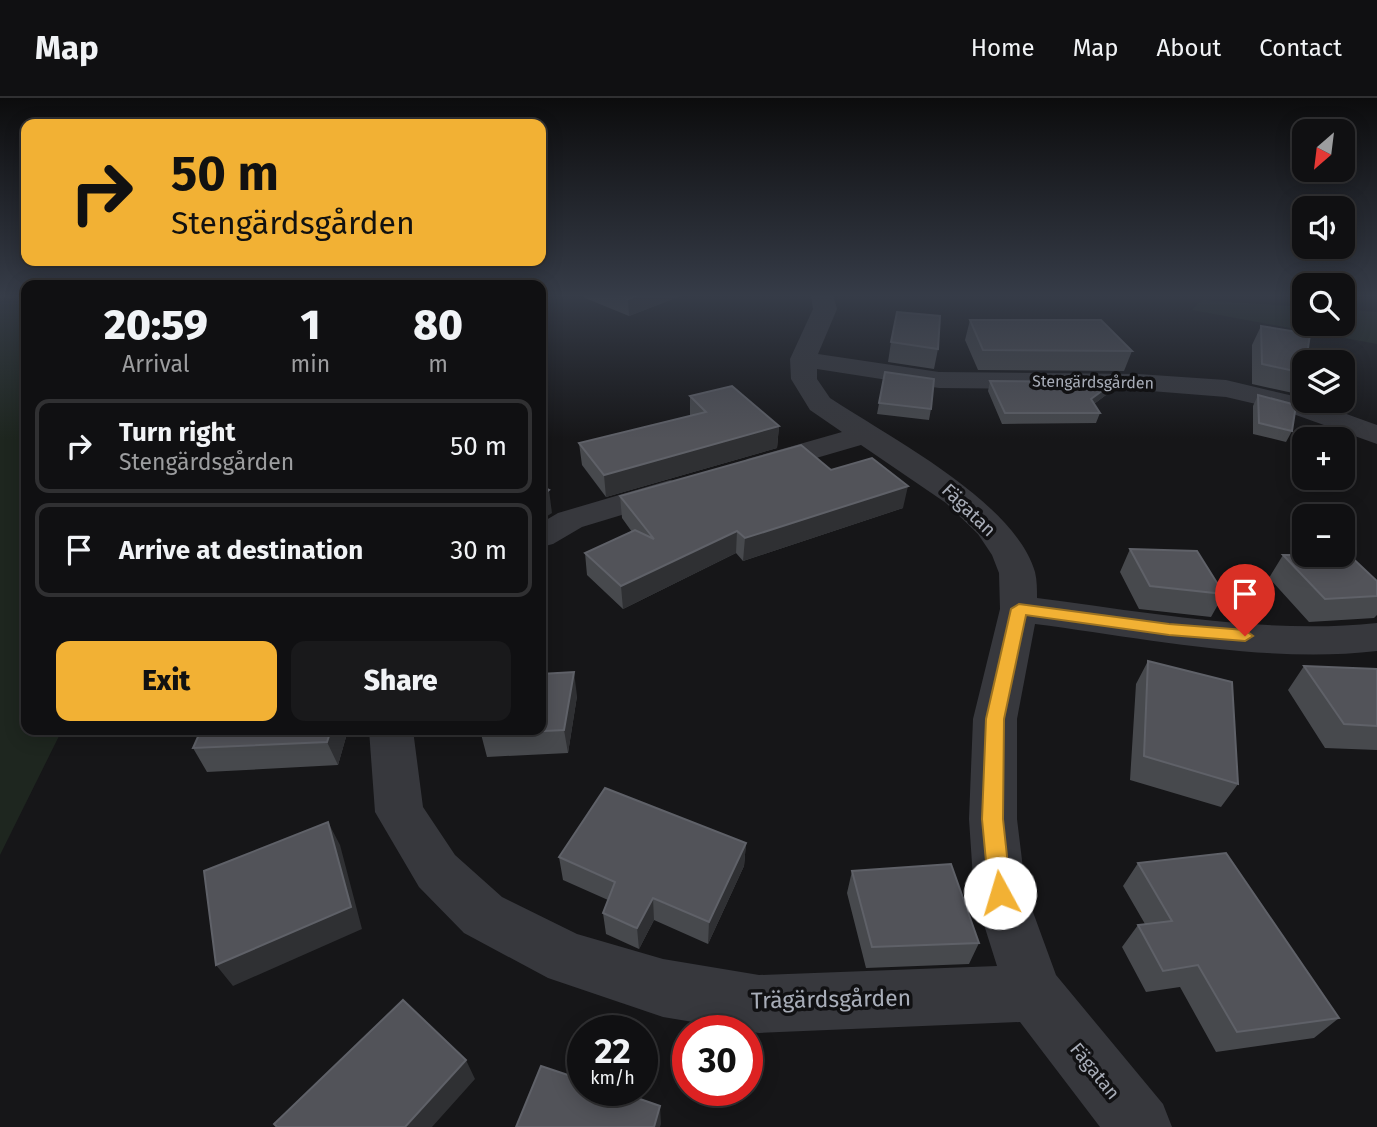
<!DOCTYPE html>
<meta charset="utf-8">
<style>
:root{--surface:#101012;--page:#19191b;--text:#f1f3f6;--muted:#9c9d9f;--line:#303032;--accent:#f2b134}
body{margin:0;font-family:"Fira Sans",sans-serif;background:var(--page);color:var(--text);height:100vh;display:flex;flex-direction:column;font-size:26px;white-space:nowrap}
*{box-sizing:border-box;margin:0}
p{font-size:23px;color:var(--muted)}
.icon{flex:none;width:38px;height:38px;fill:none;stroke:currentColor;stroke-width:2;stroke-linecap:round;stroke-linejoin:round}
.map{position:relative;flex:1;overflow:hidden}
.panel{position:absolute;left:21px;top:182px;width:525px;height:455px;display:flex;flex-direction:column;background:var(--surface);border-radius:14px;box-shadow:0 4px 18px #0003,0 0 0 2px var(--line)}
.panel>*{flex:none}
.banner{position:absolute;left:21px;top:21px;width:525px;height:147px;border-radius:14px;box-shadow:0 4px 18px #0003,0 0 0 2px var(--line);background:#f2b134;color:#111;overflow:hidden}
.needle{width:46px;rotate:208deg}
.controls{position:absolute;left:1292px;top:21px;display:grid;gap:14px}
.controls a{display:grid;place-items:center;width:63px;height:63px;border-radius:14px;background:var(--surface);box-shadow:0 4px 18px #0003,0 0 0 2px var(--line);font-size:35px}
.speed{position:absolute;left:567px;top:917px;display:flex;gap:14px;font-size:35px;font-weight:700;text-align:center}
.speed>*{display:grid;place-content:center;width:91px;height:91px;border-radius:50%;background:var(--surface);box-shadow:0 4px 18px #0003,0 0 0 2px var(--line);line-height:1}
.speed small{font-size:18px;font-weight:400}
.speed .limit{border:10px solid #d22;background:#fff;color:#111}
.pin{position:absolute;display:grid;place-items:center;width:60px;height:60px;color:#fff;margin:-72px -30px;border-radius:50% 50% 50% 0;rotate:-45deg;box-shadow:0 0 7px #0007}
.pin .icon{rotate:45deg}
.me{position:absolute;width:77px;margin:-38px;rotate:354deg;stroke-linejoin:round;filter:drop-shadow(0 0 5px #0008)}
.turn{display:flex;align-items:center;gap:24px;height:147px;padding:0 35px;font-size:32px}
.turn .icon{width:91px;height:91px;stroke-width:2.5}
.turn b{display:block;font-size:49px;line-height:60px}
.eta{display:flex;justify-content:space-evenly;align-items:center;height:119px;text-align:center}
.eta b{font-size:42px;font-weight:800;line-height:49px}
.primary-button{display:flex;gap:14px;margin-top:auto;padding:14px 35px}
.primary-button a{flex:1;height:80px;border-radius:14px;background:var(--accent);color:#111;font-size:28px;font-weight:800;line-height:80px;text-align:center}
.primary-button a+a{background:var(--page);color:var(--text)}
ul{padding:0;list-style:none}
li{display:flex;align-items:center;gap:21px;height:94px;margin:0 14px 10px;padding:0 21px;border:4px solid var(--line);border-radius:14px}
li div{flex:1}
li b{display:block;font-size:26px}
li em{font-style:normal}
header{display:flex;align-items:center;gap:42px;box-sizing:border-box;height:98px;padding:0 35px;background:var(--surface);border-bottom:2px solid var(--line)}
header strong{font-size:33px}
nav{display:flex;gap:38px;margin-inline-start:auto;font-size:24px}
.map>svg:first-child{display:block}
.green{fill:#1e261f}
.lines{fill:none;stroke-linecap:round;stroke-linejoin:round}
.street{fill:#37383d;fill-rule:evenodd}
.wall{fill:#47494d}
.shaded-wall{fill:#2f3033}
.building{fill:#525359;stroke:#5f6168;stroke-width:2}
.route{fill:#f2b134;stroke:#9d7322;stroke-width:2}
.labels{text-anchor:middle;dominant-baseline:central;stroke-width:7;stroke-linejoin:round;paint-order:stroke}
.far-street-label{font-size:16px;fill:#a8adb8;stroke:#111113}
.street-label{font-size:19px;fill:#a8adb8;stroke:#111113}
.near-street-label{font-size:23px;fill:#a8adb8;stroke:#111113}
</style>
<header>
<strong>Map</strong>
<nav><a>Home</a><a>Map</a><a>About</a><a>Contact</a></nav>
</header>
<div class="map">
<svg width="1377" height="1029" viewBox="0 0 1377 1029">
<rect width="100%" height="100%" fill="#161618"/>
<path class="green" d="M 0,197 L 26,197 L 26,632 L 62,632 L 0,757 Z
M 1202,202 L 1304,209 L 1304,226 L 1342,226 L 1342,211 L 1377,214 L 1377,246 L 1192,212 Z"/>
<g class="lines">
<path class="street" d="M 811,197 L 833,197 L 837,211 L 818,256 L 939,274 L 1138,276 L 1226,282 L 1302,300 L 1377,327 L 1377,346 L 1282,312 L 1226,299 L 1138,292 L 939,290 L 817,271 L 817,281 L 830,300 C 889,339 1015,404 1035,474 C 1037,482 1037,492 1037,500 C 1147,514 1267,537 1377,525 L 1377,553 C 1268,566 1144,540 1035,526 L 1017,621 L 1017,721 L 1026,795 L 1056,877 L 1163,1006 L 1172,1029 L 1100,1029 L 1020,924 L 759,935 L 663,919 L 548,880 L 464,835 L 419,789 L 375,714 L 369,632 L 413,632 L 423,709 L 455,757 L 502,799 L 577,836 L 663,861 L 759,877 L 997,868 L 974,795 L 969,721 L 973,621 L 1000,511 L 999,475 L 992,457 L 978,436 L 946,405 L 861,347 L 758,377 L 747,375 L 742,368 L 747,361 L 842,334 L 810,312 L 791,281 L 790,261 L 813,211 Z
M 670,382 L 681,385 L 686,392 L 681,399 L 582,429 L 553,446 L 541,449 L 541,425 L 558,415 Z"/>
</g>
<path class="wall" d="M 581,197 L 683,197 L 629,218 L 585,200 Z
M 970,222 L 1132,253 L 1124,273 L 978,272 L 965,242 Z
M 1261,228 L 1304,264 L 1304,276 L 1293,295 L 1252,286 L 1252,247 Z
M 891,244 L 938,251 L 934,271 L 888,264 Z
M 885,274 L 931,311 L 929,322 L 877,316 Z
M 990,283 L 1114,284 L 1110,294 L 1094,306 L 1100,315 L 1096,325 L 1002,326 L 988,293 Z
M 1258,297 L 1292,333 L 1286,344 L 1253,336 L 1253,308 Z
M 690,298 L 779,328 L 777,350 L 606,399 L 582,367 L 579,345 L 690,318 Z
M 831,372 L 903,410 L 743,463 L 736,455 L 623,511 L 587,477 L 585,455 L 632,434 L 622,420 L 620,398 Z
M 1130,451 L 1224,496 L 1211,519 L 1139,511 L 1120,474 Z
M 1283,457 L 1377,483 L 1377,517 L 1374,520 L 1309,524 L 1269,480 Z
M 1148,563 L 1238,686 L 1221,709 L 1130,682 L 1136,586 Z
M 1304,568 L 1377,571 L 1377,652 L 1325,650 L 1288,592 Z
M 577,598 L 568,655 L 487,659 L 481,636 Z
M 348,632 L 338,667 L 207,674 L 193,650 Z
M 746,745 L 744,768 L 708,846 L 654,822 L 639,851 L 606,836 L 603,815 L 608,802 L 563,782 L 559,759 Z
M 1138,765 L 1339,920 L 1314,940 L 1216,954 L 1180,889 L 1146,894 L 1122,849 L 1138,827 L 1145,826 L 1123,788 Z
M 852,773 L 979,845 L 969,866 L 866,870 L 847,795 Z"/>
<path class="shaded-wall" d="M 639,197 L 683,197 L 629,218 L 628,201 Z
M 1114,284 L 1110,294 L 1087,311 L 1091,301 Z
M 779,328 L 777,350 L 606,399 L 604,377 Z
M 908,388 L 903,410 L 743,463 L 745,440 Z
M 549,392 L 552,415 L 541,422 L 541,398 Z
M 737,433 L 736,455 L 623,511 L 621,488 Z
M 574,574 L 577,598 L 568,655 L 564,632 Z
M 331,632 L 348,632 L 338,667 L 327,644 Z
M 328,724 L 340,747 L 362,831 L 233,888 L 216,867 Z
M 746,745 L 744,768 L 708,846 L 709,824 Z
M 653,800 L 654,822 L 639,851 L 637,830 Z
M 466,962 L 475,981 L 432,1029 L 405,1029 Z
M 660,1008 L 661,1026 L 660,1029 L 654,1029 Z"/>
<path class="building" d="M 618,197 L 639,197 L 628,201 Z
M 897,214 L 940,218 L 938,251 L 891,244 Z
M 970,222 L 1101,222 L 1132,253 L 983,252 Z
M 1261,228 L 1310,236 L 1306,264 L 1304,264 L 1304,275 L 1262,266 Z
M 885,274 L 934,281 L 931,311 L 879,305 Z
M 990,283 L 1114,284 L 1091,301 L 1100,315 L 1005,315 Z
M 732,288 L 779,328 L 604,377 L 579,345 L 706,314 L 690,298 Z
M 1258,297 L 1296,307 L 1292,333 L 1259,325 Z
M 801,347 L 831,372 L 872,360 L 908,388 L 745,440 L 737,433 L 621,488 L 585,455 L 635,432 L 654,441 L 620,398 Z
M 541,388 L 549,392 L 541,398 Z
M 1130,451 L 1197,453 L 1224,496 L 1150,488 Z
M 1342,454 L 1346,454 L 1377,483 L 1377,498 L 1325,501 L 1283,457 L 1342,457 Z
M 1148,563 L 1232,584 L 1238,686 L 1144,658 Z
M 1304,568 L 1377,571 L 1377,628 L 1344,626 Z
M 574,574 L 564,632 L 481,636 L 482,632 L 541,632 L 541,576 Z
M 201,632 L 331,632 L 327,644 L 193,650 Z
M 605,690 L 746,745 L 709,824 L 653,800 L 637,830 L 634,829 L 603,815 L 615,784 L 559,759 Z
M 328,724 L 351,809 L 216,867 L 204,773 Z
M 1226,755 L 1339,920 L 1237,934 L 1198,867 L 1163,873 L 1138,827 L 1172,823 L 1138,765 Z
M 951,766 L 979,845 L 872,849 L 852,773 Z
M 403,902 L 466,962 L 405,1029 L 277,1029 L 274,1026 Z
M 541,968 L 583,982 L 583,992 L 614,992 L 660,1008 L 654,1029 L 516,1029 Z"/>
<linearGradient id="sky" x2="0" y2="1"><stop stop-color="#0c0c0d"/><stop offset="0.58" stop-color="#363c48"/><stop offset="1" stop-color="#363c48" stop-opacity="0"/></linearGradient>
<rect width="1377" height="341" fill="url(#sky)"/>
<path class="route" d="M 1019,506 L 1169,526 L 1245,532 L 1253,538 L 1245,543 L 1169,537 L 1026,517 L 1004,621 L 1003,721 L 1011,795 L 1008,802 L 1000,805 L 992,802 L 989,795 L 982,721 L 986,621 L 1011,511 Z"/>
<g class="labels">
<g class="far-street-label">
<text transform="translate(1093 284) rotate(1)">Stengärdsgården</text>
</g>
<g class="street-label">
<text transform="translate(969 412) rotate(44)">Fägatan</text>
<text transform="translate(1095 973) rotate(51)">Fägatan</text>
</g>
<g class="near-street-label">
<text transform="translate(831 901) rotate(-1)">Trägärdsgården</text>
</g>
</g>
</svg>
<div class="controls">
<a><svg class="needle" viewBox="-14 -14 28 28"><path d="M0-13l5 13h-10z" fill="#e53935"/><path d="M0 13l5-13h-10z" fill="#9c9d9f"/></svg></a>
<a><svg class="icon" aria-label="sound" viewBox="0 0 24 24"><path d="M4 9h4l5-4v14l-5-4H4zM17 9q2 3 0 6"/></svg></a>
<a><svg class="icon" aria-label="search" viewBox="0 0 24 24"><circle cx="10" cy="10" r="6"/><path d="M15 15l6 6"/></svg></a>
<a><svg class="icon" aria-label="layers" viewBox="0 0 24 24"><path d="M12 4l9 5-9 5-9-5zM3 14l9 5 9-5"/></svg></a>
<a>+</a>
<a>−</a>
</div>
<div class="speed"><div>22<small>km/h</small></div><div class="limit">30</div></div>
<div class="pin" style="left:1245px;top:538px;background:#d93025"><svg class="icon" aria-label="arrive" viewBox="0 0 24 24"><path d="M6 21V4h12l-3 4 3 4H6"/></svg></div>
<svg class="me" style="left:1000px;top:795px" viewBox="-20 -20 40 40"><circle r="19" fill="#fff"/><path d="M0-13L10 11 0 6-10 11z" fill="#f2b134"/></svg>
<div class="banner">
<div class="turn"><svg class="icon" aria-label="right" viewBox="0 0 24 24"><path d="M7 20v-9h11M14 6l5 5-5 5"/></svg><div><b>50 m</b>Stengärdsgården</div></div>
</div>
<section class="panel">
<div class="eta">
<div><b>20:59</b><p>Arrival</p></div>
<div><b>1</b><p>min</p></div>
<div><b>80</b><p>m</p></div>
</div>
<ul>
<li><svg class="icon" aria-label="right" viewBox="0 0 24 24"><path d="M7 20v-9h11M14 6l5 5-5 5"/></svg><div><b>Turn right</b><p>Stengärdsgården</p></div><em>50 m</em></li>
<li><svg class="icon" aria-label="arrive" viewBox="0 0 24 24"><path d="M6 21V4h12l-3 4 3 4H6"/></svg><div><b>Arrive at destination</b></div><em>30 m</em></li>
</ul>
<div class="primary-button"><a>Exit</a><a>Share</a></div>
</section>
</div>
